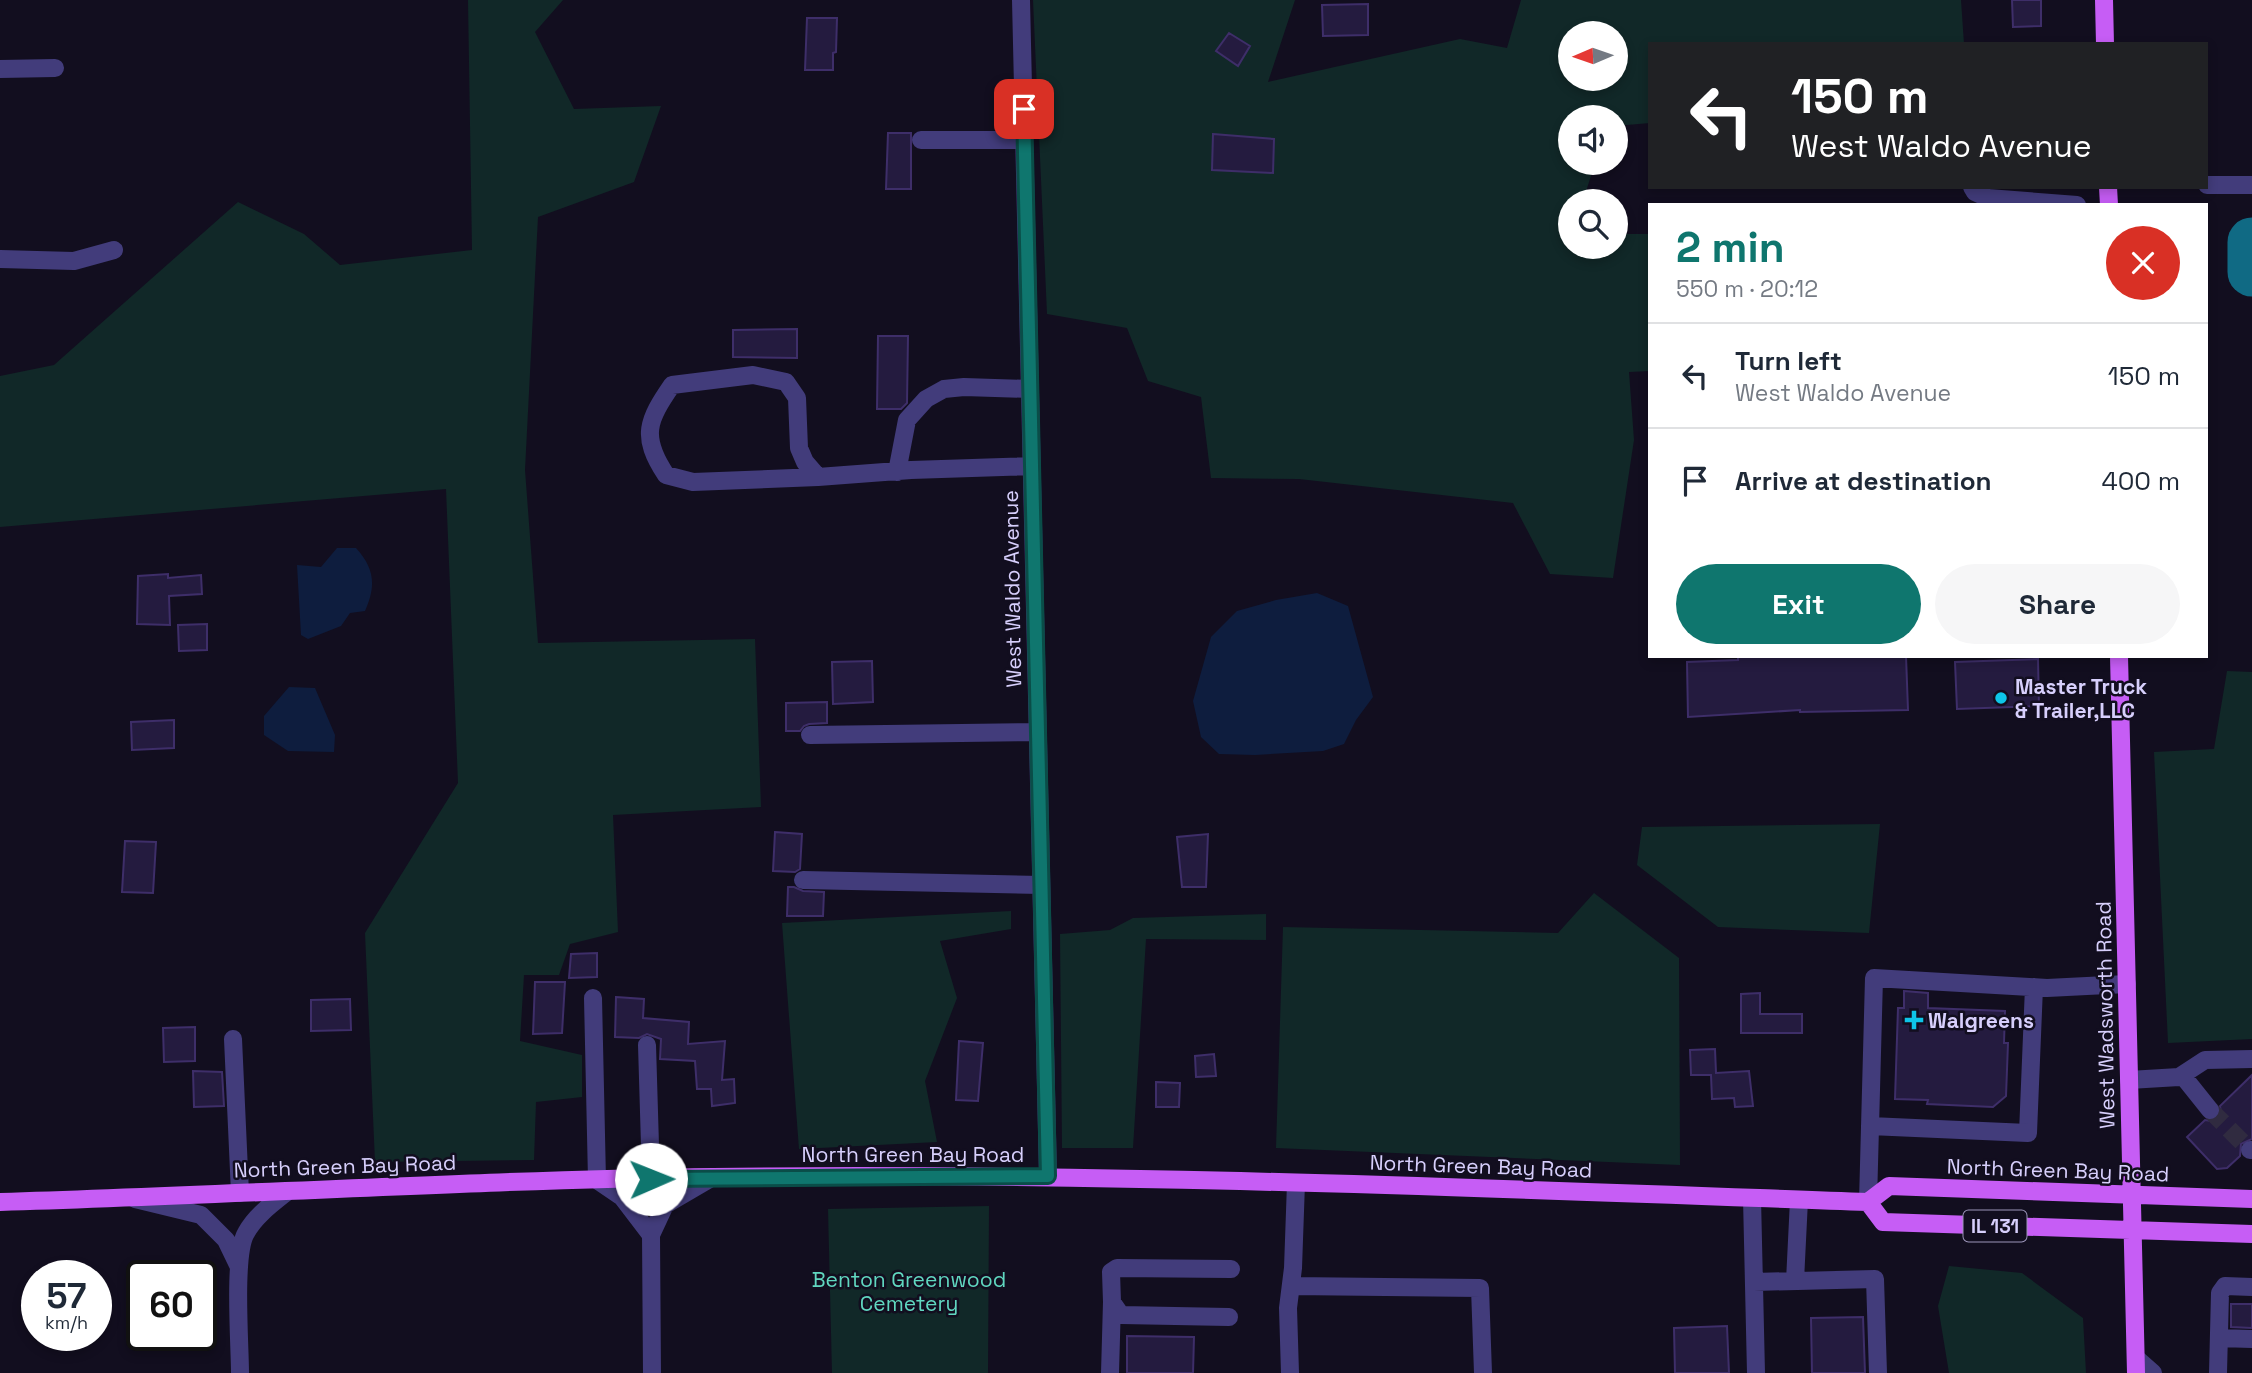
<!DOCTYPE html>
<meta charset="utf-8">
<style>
:root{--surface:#fff;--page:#f6f6f7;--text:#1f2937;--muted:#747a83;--line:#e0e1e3;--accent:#0f766e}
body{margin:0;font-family:"Space Grotesk",sans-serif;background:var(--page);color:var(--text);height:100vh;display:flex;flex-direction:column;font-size:26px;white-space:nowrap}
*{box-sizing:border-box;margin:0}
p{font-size:23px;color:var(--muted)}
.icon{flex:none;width:38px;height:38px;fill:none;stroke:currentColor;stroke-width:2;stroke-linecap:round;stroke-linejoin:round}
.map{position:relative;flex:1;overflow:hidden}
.details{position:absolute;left:1648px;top:203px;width:560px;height:455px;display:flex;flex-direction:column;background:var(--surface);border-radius:0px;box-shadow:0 4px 10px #0003}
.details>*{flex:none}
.hud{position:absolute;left:1648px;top:42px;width:560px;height:147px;border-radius:0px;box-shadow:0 4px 10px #0003;background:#202124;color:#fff;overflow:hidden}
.needle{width:46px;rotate:268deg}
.controls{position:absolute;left:1558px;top:21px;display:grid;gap:14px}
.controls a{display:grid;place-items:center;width:70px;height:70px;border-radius:50%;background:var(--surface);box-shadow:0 4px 10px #0003;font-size:35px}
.speed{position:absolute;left:21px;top:1260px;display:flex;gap:14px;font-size:35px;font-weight:700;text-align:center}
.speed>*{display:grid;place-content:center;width:91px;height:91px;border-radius:50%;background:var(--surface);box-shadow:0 4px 10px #0003;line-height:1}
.speed small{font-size:18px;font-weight:400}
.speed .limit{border:4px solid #111;border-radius:10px;background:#fff;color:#111}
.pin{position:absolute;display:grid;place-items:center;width:60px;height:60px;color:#fff;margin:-30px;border-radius:14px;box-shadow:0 4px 10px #0006}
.me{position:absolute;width:77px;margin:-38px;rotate:89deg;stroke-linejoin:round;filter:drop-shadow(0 0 5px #0008)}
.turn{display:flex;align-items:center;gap:24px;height:147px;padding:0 28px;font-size:32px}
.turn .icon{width:91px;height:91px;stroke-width:2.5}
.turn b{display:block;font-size:49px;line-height:60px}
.round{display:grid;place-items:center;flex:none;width:74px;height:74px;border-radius:37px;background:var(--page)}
.summary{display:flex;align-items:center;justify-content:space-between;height:119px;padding:0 28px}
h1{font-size:42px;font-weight:800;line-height:52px;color:var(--accent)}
.primary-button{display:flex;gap:14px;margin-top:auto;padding:14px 28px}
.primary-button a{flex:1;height:80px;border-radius:42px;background:var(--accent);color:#fff;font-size:28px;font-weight:800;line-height:80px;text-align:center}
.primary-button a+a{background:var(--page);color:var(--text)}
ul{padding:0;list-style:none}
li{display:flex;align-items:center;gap:21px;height:105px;padding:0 28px;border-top:2px solid var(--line)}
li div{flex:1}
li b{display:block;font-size:26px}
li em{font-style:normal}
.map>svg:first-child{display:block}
.green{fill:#112828;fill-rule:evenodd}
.water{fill:#0e1d3e}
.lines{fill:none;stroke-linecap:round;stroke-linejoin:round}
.taxiway{stroke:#106a84;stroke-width:49}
.building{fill:#241b3f;stroke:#3e2e69;stroke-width:2}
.minor-tunnel{stroke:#302b40;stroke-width:18;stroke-dasharray:18 9;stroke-linecap:butt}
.minor{stroke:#423c7b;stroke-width:18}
.major{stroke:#c65df5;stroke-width:18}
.route-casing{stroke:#0a4d48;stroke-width:18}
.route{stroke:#0f766e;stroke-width:12}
.poi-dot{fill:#0ec5e8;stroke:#120e1f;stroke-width:2.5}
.labels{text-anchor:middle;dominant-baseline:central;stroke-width:5;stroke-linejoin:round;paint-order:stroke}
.shield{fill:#120e1f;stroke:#9c95ba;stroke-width:2}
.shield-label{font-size:19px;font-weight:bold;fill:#d7cffc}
.street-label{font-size:21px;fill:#d7cffc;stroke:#120e1f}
.poi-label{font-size:21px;font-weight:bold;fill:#d7cffc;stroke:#120e1f;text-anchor:start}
.park-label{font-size:21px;fill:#60d7c0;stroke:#120e1f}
</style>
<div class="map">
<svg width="2252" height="1373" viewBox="0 0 2252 1373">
<rect width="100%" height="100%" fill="#120e1f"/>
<path class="green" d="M 468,0 L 563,0 L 535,32 L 574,109 L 661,106 L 634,182 L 538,217 L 525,470 L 538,643 L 755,639 L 761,807 L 613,815 L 618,932 L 570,944 L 559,975 L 524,975 L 520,1041 L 582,1055 L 582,1097 L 536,1102 L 534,1160 L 375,1162 L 365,933 L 458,783 L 446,489 L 0,527 L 0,376 L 54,365 L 238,202 L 304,234 L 340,265 L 472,250 Z
M 1033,0 L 1295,0 L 1268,82 L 1460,39 L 1507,48 L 1521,0 L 1961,0 L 1964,44 L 1650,44 L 1650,123 L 1615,126 L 1615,117 L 1570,117 L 1570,163 L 1595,163 L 1583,201 L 1570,201 L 1570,247 L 1615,247 L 1615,234 L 1650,234 L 1650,371 L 1629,372 L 1634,440 L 1613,578 L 1550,574 L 1513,503 L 1299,479 L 1211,478 L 1201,397 L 1148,381 L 1127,328 L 1047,314 ZM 1570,33 L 1615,33 L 1615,79 L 1570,79 Z
M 2227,671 L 2252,672 L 2252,1039 L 2168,1043 L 2154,752 L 2214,749 Z
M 1880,824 L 1869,933 L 1718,927 L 1637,865 L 1642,827 Z
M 1594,893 L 1679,958 L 1680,1165 L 1276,1148 L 1283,927 L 1558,933 Z
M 1011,911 L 1011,929 L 940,941 L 957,998 L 925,1081 L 937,1142 L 799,1149 L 782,923 Z
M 1266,914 L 1266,940 L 1146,939 L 1133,1148 L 1062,1148 L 1060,934 L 1110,930 L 1133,918 Z
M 989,1206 L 988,1373 L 832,1373 L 828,1209 Z
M 1949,1266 L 2022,1273 L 2083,1318 L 2086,1373 L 1949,1373 L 1938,1306 Z"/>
<path class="water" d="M 337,548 L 356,548 C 375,569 376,586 365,611 L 350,613 L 341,626 L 308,639 L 301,635 L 297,565 L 321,567 Z
M 1317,593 L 1348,606 L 1373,697 L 1356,720 L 1344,744 L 1323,751 L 1255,755 L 1219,754 L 1201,737 L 1193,701 L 1211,637 L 1237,611 L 1276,600 Z
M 289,687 L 315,688 L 335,735 L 334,752 L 288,751 L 264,735 L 264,716 Z"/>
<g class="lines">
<path class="taxiway" d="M 2252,242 L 2252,272"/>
</g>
<path class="building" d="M 2012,0 L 2041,0 L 2041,26 L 2013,27 Z
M 1368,4 L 1368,35 L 1323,36 L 1322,5 Z
M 807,18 L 837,18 L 836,52 L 833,53 L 833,70 L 805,70 Z
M 1229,33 L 1250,46 L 1238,66 L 1216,51 Z
M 888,133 L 911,133 L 911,189 L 886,189 Z
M 1213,134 L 1274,139 L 1273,173 L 1212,170 Z
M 797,329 L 797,358 L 733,357 L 733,330 Z
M 878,336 L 908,336 L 907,403 L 901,409 L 877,409 Z
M 168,574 L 168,578 L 201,575 L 202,594 L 169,596 L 170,625 L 137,624 L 138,576 Z
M 207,624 L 207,650 L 179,651 L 178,625 Z
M 1738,656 L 1906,656 L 1908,710 L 1800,712 L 1800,710 L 1688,717 L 1687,662 L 1738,660 Z
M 2038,659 L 2039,706 L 1957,709 L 1955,662 Z
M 872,661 L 873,702 L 833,704 L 832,662 Z
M 827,702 L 827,723 L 809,724 L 804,726 L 800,731 L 786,731 L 786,703 Z
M 174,720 L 174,748 L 132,750 L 131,722 Z
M 775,832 L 802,834 L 800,869 L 795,872 L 773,871 Z
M 1208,834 L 1206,887 L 1182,887 L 1177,837 Z
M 125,841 L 156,842 L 153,893 L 122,892 Z
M 788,887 L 794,887 L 803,891 L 824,892 L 823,916 L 787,916 Z
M 597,953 L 597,977 L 569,978 L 571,954 Z
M 535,982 L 565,982 L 562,1033 L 533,1034 Z
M 1904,991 L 1928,993 L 1928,1008 L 2005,1011 L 2004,1043 L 2008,1043 L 2006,1096 L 1993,1107 L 1927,1104 L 1928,1100 L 1895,1099 L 1898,1008 L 1904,1008 Z
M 1760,993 L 1760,1014 L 1802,1014 L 1802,1033 L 1741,1033 L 1741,994 Z
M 616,997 L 644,999 L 643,1018 L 689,1022 L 688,1044 L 725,1041 L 722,1080 L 734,1079 L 735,1103 L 712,1106 L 711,1089 L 697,1089 L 695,1061 L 660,1059 L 661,1039 L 647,1034 L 639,1038 L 615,1037 Z
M 350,999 L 351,1030 L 311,1031 L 311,1000 Z
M 195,1027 L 195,1061 L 164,1062 L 163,1028 Z
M 959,1041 L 983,1043 L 978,1101 L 956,1100 Z
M 1715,1049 L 1716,1073 L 1749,1071 L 1753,1106 L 1735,1107 L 1734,1098 L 1712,1099 L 1711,1075 L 1691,1075 L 1690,1050 Z
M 1214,1054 L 1216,1076 L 1196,1077 L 1195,1056 Z
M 193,1071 L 222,1072 L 224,1106 L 194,1107 Z
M 2252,1075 L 2252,1139 L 2241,1144 L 2240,1156 L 2227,1168 L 2217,1169 L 2187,1137 L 2205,1120 L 2211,1121 L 2218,1118 L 2221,1113 L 2220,1106 Z
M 1156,1082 L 1180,1083 L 1179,1107 L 1156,1107 Z
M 2231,1304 L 2252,1304 L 2252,1328 L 2231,1327 Z
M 1863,1317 L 1865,1373 L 1812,1373 L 1811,1318 Z
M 1727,1326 L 1729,1373 L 1675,1373 L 1674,1328 Z
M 1127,1336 L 1194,1337 L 1193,1373 L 1127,1373 Z"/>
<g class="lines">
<path class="minor-tunnel" d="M 2210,1110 L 2250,1150"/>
<path class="minor" d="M 1021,0 L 1048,1176
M 0,69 L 55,68
M 921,140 L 1024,140
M 2207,185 L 2252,185
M 1972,187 L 1975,192 L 1988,198 L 2077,205
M 0,259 L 74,261 L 114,250
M 897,472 L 907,420 L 926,399 L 944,389 L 964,387 L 1030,389
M 818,477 L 693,482 L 666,475 C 640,436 648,420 672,385 L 753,375 L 786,382 L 797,398 L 799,448 L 805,462 L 818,477 L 911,470 L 1032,466
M 810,735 L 1038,732
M 803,880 L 1041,885
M 593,998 L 597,1180 L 622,1197 L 651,1235
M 233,1039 L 240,1193
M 647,1045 L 651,1179
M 2182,1075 L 2210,1110
M 2129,1080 L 2179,1077 L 2205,1060 L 2252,1059
M 1870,1126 L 2028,1133 L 2034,987
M 2250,1150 L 2252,1150
M 1752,1198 L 1756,1373
M 135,1199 L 201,1215 L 226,1240 L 239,1267
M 1868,1202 L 1874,978 L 2047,988 L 2127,984
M 1795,1281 L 1799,1200
M 1754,1282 L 1875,1279 L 1878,1373
M 1291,1286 L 1480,1288 L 1483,1373
M 1229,1317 L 1121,1315 L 1112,1302 L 1111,1272 L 1117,1268 L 1231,1269
M 2219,1338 L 2252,1339
M 2136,1358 L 2153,1373
M 240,1373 C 240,1344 233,1255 246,1233 C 255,1216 273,1203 288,1191
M 652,1373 L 651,1235 L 665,1205 L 713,1177
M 1110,1373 L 1112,1302
M 1290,1373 L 1288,1308 L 1293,1268 L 1296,1183
M 2218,1373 L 2220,1293 L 2225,1286 L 2252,1287"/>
<path class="major" d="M 2104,0 L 2105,44
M 2108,187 L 2109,205
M 2119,656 L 2136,1373
M 0,1202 C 238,1195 475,1180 713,1177 C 1098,1172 1483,1188 1868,1202 L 1889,1186 L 2252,1199
M 1868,1202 L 1883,1222 L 2252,1234"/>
</g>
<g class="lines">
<defs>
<path id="route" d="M 651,1179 L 1048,1176 L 1024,109"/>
</defs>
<use href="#route" class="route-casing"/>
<use href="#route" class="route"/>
</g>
<g class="poi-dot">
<circle cx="2001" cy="698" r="7"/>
<path d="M1910.5 1009.5h7v7h7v7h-7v7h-7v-7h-7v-7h7z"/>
</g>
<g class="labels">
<rect class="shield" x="1963.5" y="1210.5" width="63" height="31" rx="5"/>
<g class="shield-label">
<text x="1995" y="1226">IL 131</text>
</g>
<g class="street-label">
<text transform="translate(1012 589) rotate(-91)">West Waldo Avenue</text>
<text transform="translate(2105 1015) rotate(-91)">West Wadsworth Road</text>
<text x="913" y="1154">North Green Bay Road</text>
<text transform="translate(345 1166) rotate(-2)">North Green Bay Road</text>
<text transform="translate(1481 1166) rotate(2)">North Green Bay Road</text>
<text transform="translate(2058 1170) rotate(2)">North Green Bay Road</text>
</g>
<g class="poi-label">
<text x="2015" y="686">Master Truck<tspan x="2015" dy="24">&amp; Trailer,LLC</tspan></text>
<text x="1928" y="1020">Walgreens</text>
</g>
<g class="park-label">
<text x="909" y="1279">Benton Greenwood<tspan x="909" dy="24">Cemetery</tspan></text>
</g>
</g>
</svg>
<div class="controls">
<a><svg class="needle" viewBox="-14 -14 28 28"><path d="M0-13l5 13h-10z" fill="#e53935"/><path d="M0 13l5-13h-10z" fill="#747a83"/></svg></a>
<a><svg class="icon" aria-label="sound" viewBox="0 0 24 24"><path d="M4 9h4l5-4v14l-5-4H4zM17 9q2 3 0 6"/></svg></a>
<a><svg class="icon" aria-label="search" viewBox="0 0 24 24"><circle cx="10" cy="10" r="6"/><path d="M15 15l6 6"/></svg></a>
</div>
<div class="speed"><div>57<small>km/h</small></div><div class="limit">60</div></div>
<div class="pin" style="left:1024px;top:109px;background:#d93025"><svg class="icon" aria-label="arrive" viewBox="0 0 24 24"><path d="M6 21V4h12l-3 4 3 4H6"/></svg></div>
<svg class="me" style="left:651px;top:1179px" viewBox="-20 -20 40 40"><circle r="19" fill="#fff"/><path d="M0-13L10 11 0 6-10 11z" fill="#0f766e"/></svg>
<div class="hud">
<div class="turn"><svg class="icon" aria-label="left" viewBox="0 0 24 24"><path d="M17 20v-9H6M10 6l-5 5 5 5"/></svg><div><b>150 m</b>West Waldo Avenue</div></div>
</div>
<section class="details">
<div class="summary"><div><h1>2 min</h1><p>550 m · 20:12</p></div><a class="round" style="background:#d93025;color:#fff"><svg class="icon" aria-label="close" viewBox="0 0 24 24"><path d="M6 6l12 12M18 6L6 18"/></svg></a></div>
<ul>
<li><svg class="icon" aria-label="left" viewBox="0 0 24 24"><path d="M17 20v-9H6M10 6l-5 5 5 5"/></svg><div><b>Turn left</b><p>West Waldo Avenue</p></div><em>150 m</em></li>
<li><svg class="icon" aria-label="arrive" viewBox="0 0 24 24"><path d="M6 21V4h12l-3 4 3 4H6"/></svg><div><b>Arrive at destination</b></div><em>400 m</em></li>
</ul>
<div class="primary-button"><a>Exit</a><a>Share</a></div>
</section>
</div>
